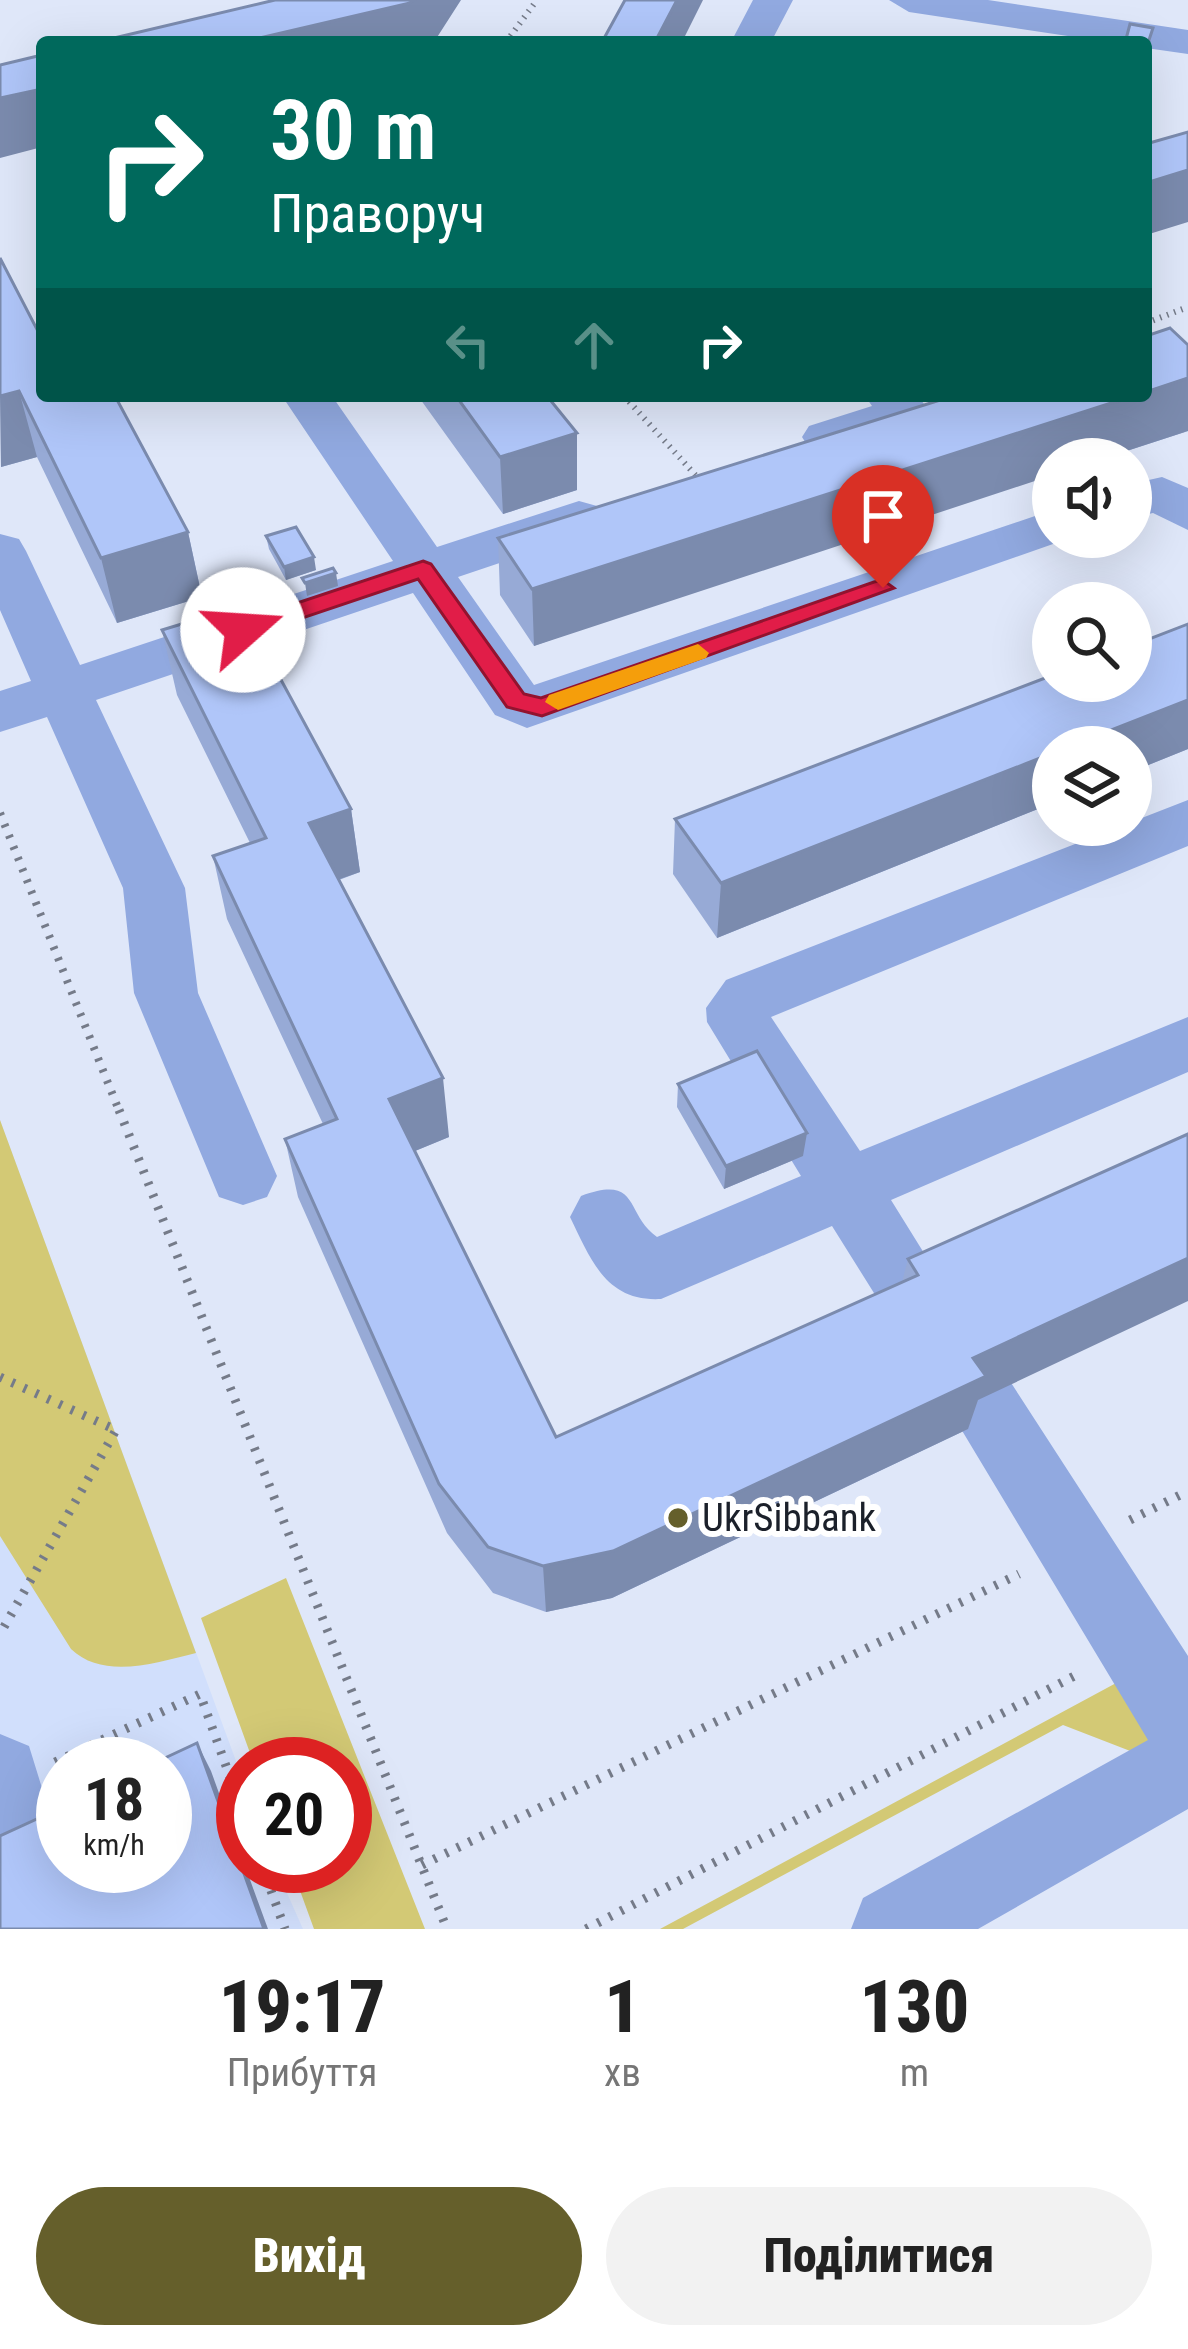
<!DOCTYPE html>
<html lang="uk">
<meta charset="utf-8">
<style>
:root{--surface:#fff;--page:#f2f2f2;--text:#222;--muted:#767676;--accent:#655f2b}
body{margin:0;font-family:"Roboto Condensed",sans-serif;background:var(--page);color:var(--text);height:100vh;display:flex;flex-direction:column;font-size:45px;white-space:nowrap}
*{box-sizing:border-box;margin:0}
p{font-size:39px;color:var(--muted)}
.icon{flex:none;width:66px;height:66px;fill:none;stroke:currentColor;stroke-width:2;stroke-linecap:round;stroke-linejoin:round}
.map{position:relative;height:1929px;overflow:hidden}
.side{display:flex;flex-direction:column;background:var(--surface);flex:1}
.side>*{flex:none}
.hud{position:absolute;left:36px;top:36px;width:1116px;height:366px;border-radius:12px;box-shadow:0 12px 48px #0002;background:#00695c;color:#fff;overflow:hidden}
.buttons{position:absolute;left:1032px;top:438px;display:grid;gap:24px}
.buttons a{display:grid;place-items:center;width:120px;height:120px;border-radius:50%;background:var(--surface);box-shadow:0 12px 48px #0002;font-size:60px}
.speed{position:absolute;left:36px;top:1737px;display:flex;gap:24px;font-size:60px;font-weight:700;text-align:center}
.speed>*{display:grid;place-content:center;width:156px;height:156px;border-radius:50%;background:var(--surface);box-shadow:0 12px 48px #0002;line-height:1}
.speed small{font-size:30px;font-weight:400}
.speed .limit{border:18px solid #d22;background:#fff;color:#111}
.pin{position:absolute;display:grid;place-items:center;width:102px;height:102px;color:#fff;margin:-123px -51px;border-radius:50% 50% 50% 0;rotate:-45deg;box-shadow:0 0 12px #0007}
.pin .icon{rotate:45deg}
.me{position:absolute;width:132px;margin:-66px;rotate:71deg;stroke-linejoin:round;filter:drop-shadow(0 0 9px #0008)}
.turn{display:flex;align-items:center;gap:42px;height:252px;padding:0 36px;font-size:54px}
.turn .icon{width:156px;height:156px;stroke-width:2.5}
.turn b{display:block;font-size:84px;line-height:102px}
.lanes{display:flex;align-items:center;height:114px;padding:0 36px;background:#0003;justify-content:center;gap:60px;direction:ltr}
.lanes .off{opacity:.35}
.eta{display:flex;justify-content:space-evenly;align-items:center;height:204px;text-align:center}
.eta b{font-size:72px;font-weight:800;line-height:84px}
.cta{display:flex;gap:24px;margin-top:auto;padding:24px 36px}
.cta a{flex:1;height:138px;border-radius:72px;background:var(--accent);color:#fff;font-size:48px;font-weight:800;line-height:138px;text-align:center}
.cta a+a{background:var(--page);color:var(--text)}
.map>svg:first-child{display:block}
.built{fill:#d1dffc;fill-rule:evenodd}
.green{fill:#d3c975}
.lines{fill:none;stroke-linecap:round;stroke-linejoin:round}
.path-far2{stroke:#757b89;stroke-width:6;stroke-dasharray:1.5 6;stroke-linecap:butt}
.path-far1{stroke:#757b89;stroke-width:8;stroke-dasharray:3 9;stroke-linecap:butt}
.path{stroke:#757b89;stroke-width:9;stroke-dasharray:3 10;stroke-linecap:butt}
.minor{fill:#91a9e0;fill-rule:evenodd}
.wall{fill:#97aad6}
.shaded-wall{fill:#7b8bae}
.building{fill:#b0c6f9;stroke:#7b8bae;stroke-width:3}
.route{fill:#e11d48;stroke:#92132f;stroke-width:3}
.slow{fill:#f59e0b}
.poi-dot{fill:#655f2b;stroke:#fff;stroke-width:4.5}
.labels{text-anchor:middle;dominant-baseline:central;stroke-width:12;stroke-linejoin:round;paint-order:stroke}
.near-poi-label{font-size:39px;fill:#1b202a;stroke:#fff;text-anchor:start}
</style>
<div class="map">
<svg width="1188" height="1929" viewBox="0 0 1188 1929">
<rect width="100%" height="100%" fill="#dfe7f9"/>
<path class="built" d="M 0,1120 L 243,1780 L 243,1866 L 275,1866 L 303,1929 L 0,1929 ZM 63,1764 L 165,1764 L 165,1866 L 63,1866 Z"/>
<path class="green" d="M 0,1120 L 196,1653 C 156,1663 103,1680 71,1649 L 0,1536 Z
M 286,1578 L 425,1929 L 314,1929 L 291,1866 L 345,1866 L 345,1764 L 254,1764 L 201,1618 Z
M 1118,1682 L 1158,1742 L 1138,1754 L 1063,1725 L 683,1929 L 660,1929 Z"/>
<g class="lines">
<path class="path-far2" d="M 506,42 L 537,0
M 1146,323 L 1188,307
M 624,396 L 699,479"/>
<path class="path-far1" d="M 0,813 L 120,1113"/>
<path class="path" d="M 119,1110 L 447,1929
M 0,1377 L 116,1430 L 0,1634
M 1130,1520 L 1188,1491
M 55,1762 L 200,1694 L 243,1813
M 422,1865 L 1019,1574
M 262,1866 L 285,1929
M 586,1929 L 1080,1673"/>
<path class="minor" d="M 753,0 L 793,0 L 771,42 L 731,42 Z
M 889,0 L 988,0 L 1188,30 L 1188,54 L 1146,48 L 1146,42 L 1108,42 L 909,12 Z
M 282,396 L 332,396 L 437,547 L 579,501 L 597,506 L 605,518 L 597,530 L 458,577 L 534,685 L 1035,516 L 1053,511 L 1053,537 L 1073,537 L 527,728 L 495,715 L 413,593 L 96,700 L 185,888 L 198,993 L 277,1176 L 267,1197 L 243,1205 L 219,1197 L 134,993 L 123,888 L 47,717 L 0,732 L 0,691 L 31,681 L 0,610 L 0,534 L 19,539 L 26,551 L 80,665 L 393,561 Z
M 865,396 L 918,396 L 930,412 L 922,423 C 888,434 845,457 809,448 L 802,437 L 809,426 L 872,406 Z
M 1162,477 L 1188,488 L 1188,530 L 1153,513 L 1131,518 L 1131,484 Z
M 1188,800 L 1188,846 L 771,1017 L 860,1151 L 1188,1017 L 1188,1072 L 891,1200 L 955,1303 L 944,1325 L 919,1335 L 894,1325 L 832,1226 L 661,1299 C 606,1302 591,1260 570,1217 L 581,1196 C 641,1174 624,1214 657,1237 L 801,1176 L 707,1022 L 706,1008 L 726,980 Z
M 980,1365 L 1006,1375 L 1188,1656 L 1188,1809 L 978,1929 L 851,1929 L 863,1898 L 1148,1740 L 943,1399 L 954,1375 Z
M 0,1734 L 29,1746 L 50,1814 L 30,1854 L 0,1866 Z"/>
</g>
<path class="wall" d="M 0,258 L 42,396 L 188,532 L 202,597 L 117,623 L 37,457 L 1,467 Z
M 418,396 L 547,396 L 577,490 L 503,514 Z
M 1188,431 L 1102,459 L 1053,459 L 534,646 L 500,595 L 498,538 Z
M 266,536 L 316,570 L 286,580 L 269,549 Z
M 1188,624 L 1188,749 L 1131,772 L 1131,747 L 1053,747 L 1053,803 L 717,938 L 673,874 L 675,819 Z
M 162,630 L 351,809 L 360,872 L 339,880 L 449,1137 L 415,1151 L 556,1437 L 902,1282 L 908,1259 L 1188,1134 L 978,1400 L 968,1429 L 612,1598 L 546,1612 L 493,1593 L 447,1533 L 298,1197 L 285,1139 L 323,1124 L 227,919 L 213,856 L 250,843 L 177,695 Z
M 678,1084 L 803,1156 L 724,1189 L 677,1107 Z"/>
<path class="shaded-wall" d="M 414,0 L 461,0 L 434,42 L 242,42 Z
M 677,0 L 703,0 L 682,42 L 655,42 Z
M 42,89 L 42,147 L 0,158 L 0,98 Z
M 1188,170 L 1188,222 L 1146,235 L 1146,183 Z
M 1188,378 L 1188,431 L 1102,459 L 1053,459 L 1053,475 L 534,646 L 532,589 L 1133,396 L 1146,396 L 1146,392 Z
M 19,391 L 37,457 L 1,467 L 0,396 Z
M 577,433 L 577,490 L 503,514 L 500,457 Z
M 188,532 L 202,597 L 117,623 L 101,558 Z
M 314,557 L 316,570 L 286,580 L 284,567 Z
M 336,573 L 338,586 L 307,596 L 305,583 Z
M 1188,700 L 1188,749 L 1131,772 L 1131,747 L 1068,747 Z
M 1053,753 L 1053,803 L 717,938 L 721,883 Z
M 351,809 L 360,872 L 320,886 L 309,823 Z
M 443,1078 L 449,1137 L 398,1158 L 389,1099 Z
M 807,1133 L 803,1156 L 724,1189 L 726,1166 Z
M 1188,1258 L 1188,1301 L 978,1400 L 968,1429 L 612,1598 L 546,1612 L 543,1566 L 973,1358 Z
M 197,1743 L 211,1771 L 243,1860 L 243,1866 L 245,1866 L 268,1929 L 264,1929 Z"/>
<path class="building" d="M 275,0 L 414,0 L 410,3 L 242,42 L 97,42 Z
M 625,0 L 677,0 L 655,42 L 602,42 Z
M 1130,24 L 1153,28 L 1148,43 L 1126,39 Z
M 42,55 L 42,89 L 0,98 L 0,65 Z
M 1188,132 L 1188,170 L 1146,183 L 1146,144 Z
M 0,258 L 42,339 L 42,396 L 115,396 L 188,532 L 101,558 L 19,391 L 0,396 Z
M 1170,328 L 1188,345 L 1188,378 L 1146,392 L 1146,336 Z
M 456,396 L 547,396 L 577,433 L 500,457 Z
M 953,396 L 1133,396 L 532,589 L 498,538 Z
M 296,527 L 314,557 L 284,567 L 266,536 Z
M 333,568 L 336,573 L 305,583 L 302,578 Z
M 241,606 L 351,809 L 309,823 L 443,1078 L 389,1099 L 556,1437 L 918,1275 L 908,1259 L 1188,1134 L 1188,1258 L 973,1358 L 986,1376 L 613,1551 L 543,1566 L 488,1547 L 439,1484 L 285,1139 L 337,1119 L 213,856 L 266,838 L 162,630 Z
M 1188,624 L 1188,700 L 1068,747 L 1053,747 L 1053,753 L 721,883 L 675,819 L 1053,675 L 1053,681 L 1131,681 L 1131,646 Z
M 757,1051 L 807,1133 L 726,1166 L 678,1084 Z
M 197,1743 L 264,1929 L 0,1929 L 0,1836 L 63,1807 L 63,1866 L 165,1866 L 165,1764 L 152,1764 Z"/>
<path class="route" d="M 423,561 L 431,564 L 524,694 L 541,698 L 874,582 L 883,580 L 894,588 L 542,716 L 507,707 L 418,579 L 243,638 L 231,630 L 234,624 Z"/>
<path class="slow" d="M 698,644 L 709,653 L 706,658 L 558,710 L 545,702 L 549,695 Z"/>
<circle class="poi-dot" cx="678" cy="1518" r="12"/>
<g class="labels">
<g class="near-poi-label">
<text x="702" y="1518">UkrSibbank</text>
</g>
</g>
</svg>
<div class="buttons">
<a><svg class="icon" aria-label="sound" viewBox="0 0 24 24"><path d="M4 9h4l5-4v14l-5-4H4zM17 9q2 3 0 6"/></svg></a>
<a><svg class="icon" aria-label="search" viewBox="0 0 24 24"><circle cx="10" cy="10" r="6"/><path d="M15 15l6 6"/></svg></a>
<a><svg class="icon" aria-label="layers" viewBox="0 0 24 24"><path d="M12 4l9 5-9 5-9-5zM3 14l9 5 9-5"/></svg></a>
</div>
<div class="speed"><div>18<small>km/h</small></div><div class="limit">20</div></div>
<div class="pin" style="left:883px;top:588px;background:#d93025"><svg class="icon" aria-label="arrive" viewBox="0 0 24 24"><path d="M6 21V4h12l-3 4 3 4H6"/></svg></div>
<svg class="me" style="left:243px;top:630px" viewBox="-20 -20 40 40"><circle r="19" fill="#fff"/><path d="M0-13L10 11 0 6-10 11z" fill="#e11d48"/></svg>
<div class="hud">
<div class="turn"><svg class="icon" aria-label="right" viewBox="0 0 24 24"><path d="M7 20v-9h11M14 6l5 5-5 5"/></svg><div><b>30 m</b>Праворуч</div></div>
<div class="lanes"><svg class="icon off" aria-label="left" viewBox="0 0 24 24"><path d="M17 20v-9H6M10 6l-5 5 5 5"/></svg><svg class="icon off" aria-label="ahead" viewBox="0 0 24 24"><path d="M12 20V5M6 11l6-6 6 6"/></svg><svg class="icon" aria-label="right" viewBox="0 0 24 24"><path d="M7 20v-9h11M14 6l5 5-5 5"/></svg></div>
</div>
</div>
<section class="side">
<div class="eta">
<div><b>19:17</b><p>Прибуття</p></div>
<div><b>1</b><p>хв</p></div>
<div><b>130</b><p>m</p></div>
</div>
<div class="cta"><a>Вихід</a><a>Поділитися</a></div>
</section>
